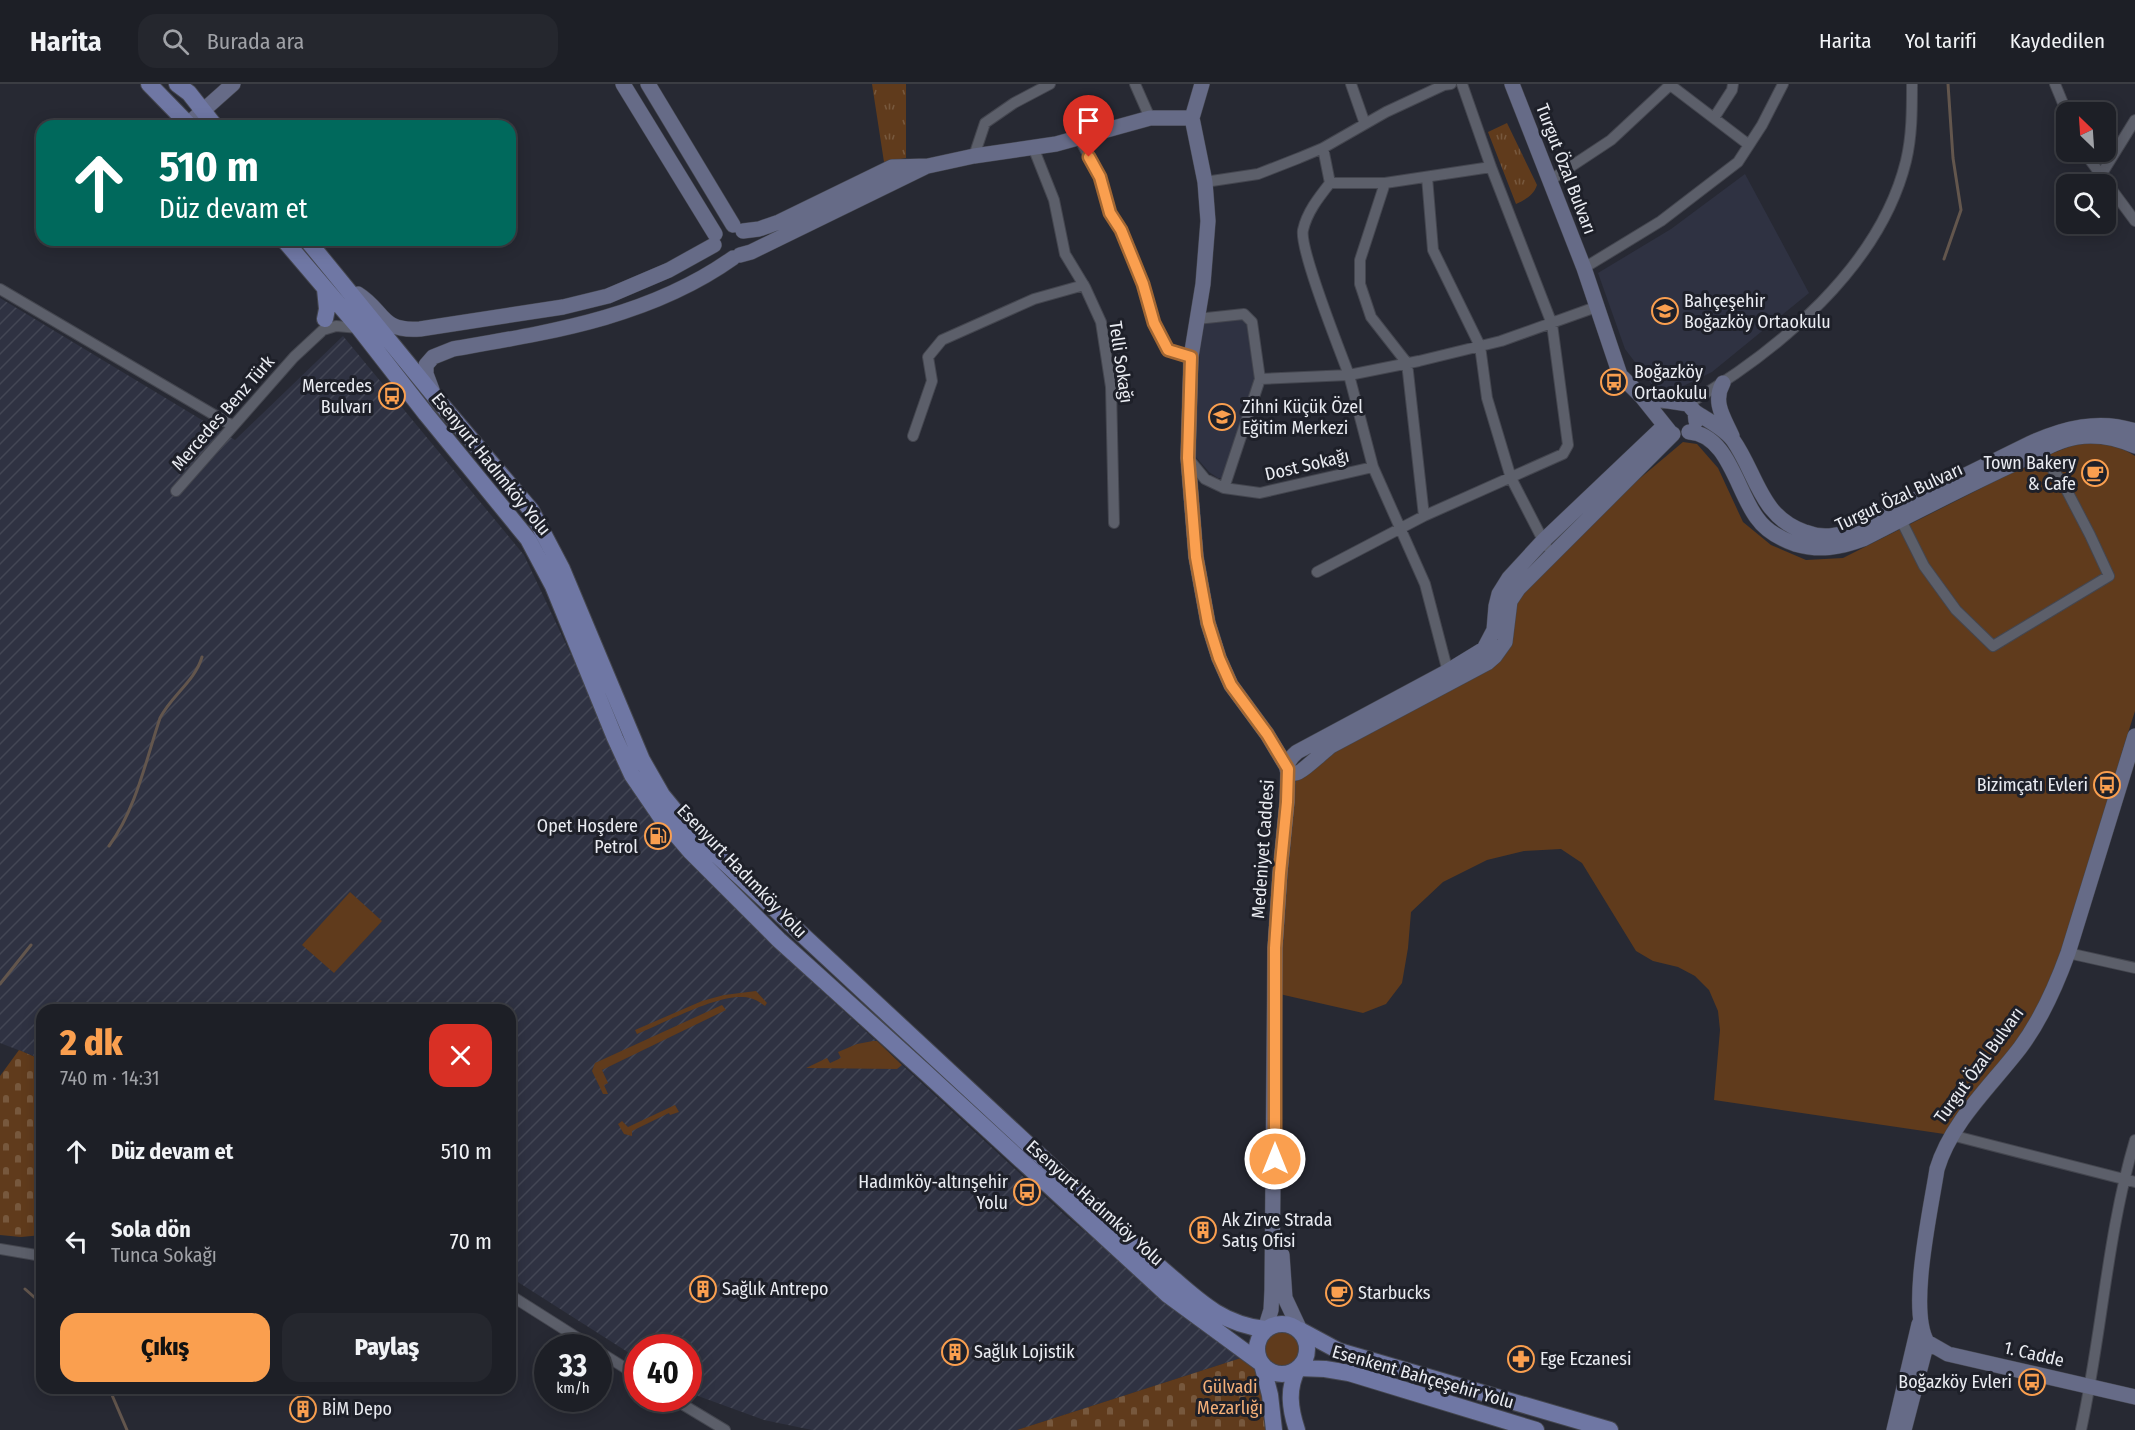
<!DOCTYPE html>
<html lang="tr">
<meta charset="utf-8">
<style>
:root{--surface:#1d1f26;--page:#25272e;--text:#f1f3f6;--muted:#a0a2a7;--line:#3b3d43;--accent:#fa9f4f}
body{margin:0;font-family:"Fira Sans Condensed",sans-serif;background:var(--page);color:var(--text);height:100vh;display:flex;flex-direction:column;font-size:22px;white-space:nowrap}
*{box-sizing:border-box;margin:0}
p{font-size:20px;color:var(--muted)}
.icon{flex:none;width:33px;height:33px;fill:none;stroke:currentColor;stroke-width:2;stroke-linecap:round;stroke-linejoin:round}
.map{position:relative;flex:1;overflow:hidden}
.sheet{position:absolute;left:36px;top:920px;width:480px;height:390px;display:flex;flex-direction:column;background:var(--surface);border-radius:18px;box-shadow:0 3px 15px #0003,0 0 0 2px var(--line)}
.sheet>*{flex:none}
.hud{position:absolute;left:36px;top:36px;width:480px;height:126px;border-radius:18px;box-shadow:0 3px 15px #0003,0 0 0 2px var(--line);background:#00695c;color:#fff;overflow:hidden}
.needle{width:39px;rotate:335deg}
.controls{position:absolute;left:2056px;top:18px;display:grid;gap:12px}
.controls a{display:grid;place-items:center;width:60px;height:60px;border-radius:12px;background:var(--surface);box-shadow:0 3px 15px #0003,0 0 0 2px var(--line);font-size:30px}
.speed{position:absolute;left:534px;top:1250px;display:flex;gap:12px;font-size:30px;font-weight:700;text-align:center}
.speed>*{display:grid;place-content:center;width:78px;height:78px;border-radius:50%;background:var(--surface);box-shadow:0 3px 15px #0003,0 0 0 2px var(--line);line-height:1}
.speed small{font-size:15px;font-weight:400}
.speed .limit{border:9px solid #d22;background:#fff;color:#111}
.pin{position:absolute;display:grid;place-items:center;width:51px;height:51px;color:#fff;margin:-62px -26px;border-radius:50% 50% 50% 0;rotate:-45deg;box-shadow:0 0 6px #0007}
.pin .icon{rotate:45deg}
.me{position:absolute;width:66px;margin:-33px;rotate:0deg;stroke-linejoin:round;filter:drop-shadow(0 0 4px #0008)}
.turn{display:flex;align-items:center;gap:21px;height:126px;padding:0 24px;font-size:27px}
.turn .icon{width:78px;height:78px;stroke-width:2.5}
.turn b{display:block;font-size:42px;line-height:51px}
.round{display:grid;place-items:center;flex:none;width:63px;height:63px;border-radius:18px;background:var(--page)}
.head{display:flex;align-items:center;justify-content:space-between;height:102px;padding:0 24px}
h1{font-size:36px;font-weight:800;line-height:45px;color:var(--accent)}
.cta{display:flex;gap:12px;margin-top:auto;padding:12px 24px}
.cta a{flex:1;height:69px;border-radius:18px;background:var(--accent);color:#111;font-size:24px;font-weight:800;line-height:69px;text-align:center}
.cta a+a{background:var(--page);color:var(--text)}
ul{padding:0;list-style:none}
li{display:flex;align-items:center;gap:18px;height:90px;padding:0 24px}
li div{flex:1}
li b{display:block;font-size:22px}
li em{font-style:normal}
header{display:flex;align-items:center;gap:36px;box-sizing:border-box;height:84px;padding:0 30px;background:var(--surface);border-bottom:2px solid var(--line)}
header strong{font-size:28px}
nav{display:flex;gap:33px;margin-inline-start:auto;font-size:21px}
.search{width:420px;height:54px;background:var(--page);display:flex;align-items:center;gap:15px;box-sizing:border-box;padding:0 21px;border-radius:18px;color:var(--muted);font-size:22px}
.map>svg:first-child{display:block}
.built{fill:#2f3242}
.industrial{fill:url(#industrial-furrows)}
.grass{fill:#603b1c}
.cemetery{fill:url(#cemetery-stones)}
.park{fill:url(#park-tufts)}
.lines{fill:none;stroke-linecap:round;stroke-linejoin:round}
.stream{stroke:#63564d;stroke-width:3}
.street-casing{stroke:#44464f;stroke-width:12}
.secondary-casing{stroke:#44464f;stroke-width:16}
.primary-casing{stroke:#44464f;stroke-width:18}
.street{stroke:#5c5f6a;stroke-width:10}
.secondary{stroke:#666b87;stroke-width:15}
.primary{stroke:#6f77a4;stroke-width:16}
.route-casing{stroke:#a26733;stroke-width:15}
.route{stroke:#fa9f4f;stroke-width:10}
.labels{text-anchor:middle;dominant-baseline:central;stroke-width:6;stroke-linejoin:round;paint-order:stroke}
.street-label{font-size:18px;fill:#eaecf2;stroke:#1e2029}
.poi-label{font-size:18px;fill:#eaecf2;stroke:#1e2029;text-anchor:start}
.park-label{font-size:18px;fill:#f4af78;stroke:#1e2029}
</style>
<header>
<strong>Harita</strong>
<div class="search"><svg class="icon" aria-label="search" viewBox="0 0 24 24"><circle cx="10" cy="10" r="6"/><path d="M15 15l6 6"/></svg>Burada ara</div>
<nav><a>Harita</a><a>Yol tarifi</a><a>Kaydedilen</a></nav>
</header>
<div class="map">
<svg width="2135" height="1346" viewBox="0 0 2135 1346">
<defs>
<pattern id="industrial-furrows" width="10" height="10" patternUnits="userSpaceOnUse" patternTransform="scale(1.5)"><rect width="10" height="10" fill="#2f3242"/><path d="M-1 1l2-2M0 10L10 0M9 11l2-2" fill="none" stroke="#434654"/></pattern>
<pattern id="cemetery-stones" width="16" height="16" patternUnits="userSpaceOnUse" patternTransform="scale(1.5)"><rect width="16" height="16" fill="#603b1c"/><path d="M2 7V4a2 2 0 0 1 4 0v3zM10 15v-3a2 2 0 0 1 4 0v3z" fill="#77583d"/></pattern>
<pattern id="park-tufts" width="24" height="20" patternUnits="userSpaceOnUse" patternTransform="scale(1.5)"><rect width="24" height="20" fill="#603b1c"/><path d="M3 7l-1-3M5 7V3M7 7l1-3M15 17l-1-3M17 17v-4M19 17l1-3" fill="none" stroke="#77583d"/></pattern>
</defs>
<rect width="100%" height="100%" fill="#272933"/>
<path class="built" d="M 1745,90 L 1809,209 L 1712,288 L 1671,308 L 1653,302 L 1625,265 L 1598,189 L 1671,145 Z
M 1244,230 L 1252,238 L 1260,295 L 1227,395 L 1218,394 L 1209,388 L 1195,372 L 1201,242 L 1210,234 Z"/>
<path class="industrial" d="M 0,214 L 235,356 L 343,252 L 524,471 L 640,717 L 712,796 L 810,896 L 1067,1133 L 1241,1274 L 1017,1346 L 812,1346 L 764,1336 L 698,1312 L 689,1306 L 688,1263 L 638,1263 L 637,1274 L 510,1193 L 510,926 L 42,926 L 42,975 L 0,959 Z"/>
<path class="grass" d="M 1683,358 L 1697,360 L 1718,384 L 1743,438 L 1771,461 L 1806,476 L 1843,474 L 2043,373 C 2054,369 2064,364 2075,361 C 2093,357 2120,361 2135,372 L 2135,627 L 2122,668 L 2068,869 L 2058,896 L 1951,1051 L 1714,1016 L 1720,946 L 1718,927 L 1709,906 L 1695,892 L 1678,883 L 1653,877 L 1636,867 L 1582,779 L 1561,765 L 1524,767 L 1487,776 L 1443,798 L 1411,828 L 1408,864 L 1402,899 L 1386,920 L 1363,929 L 1275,909 L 1287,718 L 1300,688 L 1495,572 L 1507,530 L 1550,470 Z
M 350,808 L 382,837 L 334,889 L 302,861 Z
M 756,907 L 767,919 L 765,922 C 758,917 752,913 743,913 C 716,911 664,939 637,950 L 635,946 L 702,917 L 724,911 Z
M 722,921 L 726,926 L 602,986 L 608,999 L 604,1001 L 608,1010 L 603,1010 L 592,987 L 595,979 Z
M 873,957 L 877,957 L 902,981 L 897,985 L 806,984 L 827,974 L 830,979 L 841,974 L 838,968 L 857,960 Z
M 675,1021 L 679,1028 L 670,1031 L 669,1029 L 632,1047 L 632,1052 L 624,1050 L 618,1040 L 622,1037 L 628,1043 Z
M1263 1264a18 18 0 1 1 36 0a18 18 0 1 1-36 0Z"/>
<path class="cemetery" d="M 19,966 L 42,976 L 42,1151 L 21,1153 L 0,1151 L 0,992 Z
M 1241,1274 L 1255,1285 L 1260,1295 L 1268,1346 L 1017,1346 Z"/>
<path class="park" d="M 872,0 L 906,0 L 906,74 L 884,78 Z
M 1507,39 L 1537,101 C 1533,112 1526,115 1516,120 L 1488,48 Z"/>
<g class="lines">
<path class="stream" d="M 1944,175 L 1961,126 L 1953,74 L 1948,0
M 109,762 C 136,725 146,676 160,634 C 171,612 195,597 202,573
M 0,900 L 31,861
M 25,1205 L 42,1220
M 109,1304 L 127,1346"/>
<defs>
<path id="street" d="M 1135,0 L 1150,34
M 1351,0 L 1365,40
M 1669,0 L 1749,61
M 2055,0 L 2067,29
M 1714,34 L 1732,6 L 1733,0
M 1079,54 L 1100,93 L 1110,129 L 1121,146 L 1143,200 L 1154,239 L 1168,266 L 1191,273
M 1033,63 L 1054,116 L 1065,170 L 1085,203 L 1101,238 L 1111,303 L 1114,439
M 1323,64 L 1330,99 L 1385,99 L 1491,83
M 2084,68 L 2135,137
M 974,72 L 985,39 L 1014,19 L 1050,0
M 2101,91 L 2135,36
M 1427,93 L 1433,166 L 1480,262 L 1487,314 L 1511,394 L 1546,462
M 1549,97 L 1611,56 L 1671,0
M 1205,98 L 1258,90 L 1299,74 L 1323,64 L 1386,28 L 1444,1 L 1451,0
M 1385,99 L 1360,176 L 1360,200 L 1371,233 L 1407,279 L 1424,432
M 1584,184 L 1661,137 L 1738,78 L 1762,41 L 1783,0
M 0,205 L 233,342
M 1197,235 L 1244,230 L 1252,238 L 1260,295 L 1224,404
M 1260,295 L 1349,291 C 1340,267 1299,164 1303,146 C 1307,128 1319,113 1330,99
M 1688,320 C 1778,267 1880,183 1906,77 C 1912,52 1912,26 1912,0
M 913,352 L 932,297 L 928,273 L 942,256 L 1034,215 L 1084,201
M 1188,374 L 1205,395 L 1224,404 L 1260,409 L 1373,383
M 176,407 L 294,273 L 323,246 L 336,242 L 359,244
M 1901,436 L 1924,482 L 1956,526 L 1993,562 L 2109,492 L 2090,451 L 2065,403 L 2040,367
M 1317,488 L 1424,432 L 1563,370 L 1568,361 L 1552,240 L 1491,83 L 1462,0
M 1449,592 L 1425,500 L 1373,383 L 1349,291 L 1419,277 L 1501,257 L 1596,223
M 2068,869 L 2135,884
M 1951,1051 L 2135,1098
M 0,1165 L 36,1171 L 42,1169
M 510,1211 L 592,1263
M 598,1267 L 638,1292
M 672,1314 L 725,1346
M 2081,1346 C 2102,1250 2107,1150 2135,1056"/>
<path id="secondary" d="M 623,0 L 715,150
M 648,0 L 733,141
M 1202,0 L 1192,34 L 1205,98 L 1208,137 L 1203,200 L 1191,273 L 1188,374 L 1196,473 L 1208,539 L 1219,574 L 1231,601 L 1267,650 L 1288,685 L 1287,718 L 1280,789 L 1275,864 L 1272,1206 L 1271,1226 L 1265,1245
M 1512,0 L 1584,184 L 1620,291 L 1642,313 L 1670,348
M 188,40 L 233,0
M 743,147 L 759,145 L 779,138 L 892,83 L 928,82 L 974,72 L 1056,60 L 1150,34 L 1192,34
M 740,171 L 751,168 L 925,83
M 358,210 C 385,227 380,248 420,245 L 563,223 L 608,212 L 669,186 L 714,161
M 1723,299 C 1712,318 1724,334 1732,352
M 432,306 L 426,290 L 426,281 L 433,273 L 453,265 C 551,248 650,233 733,174
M 1642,313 L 1688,320 L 1695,328 L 1696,337
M 1695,328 C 1707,336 1724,344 1733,356 C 1757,390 1760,433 1805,448 C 1822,455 1837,452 1854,446 L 2031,359 C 2064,344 2099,335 2135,347
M 1664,342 L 1543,457 L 1509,494 L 1499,510 L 1496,522 L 1494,546 L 1484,565 L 1448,587 L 1297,668 C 1291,673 1278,689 1296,689 C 1301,689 1324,667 1331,662 L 1487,579 L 1495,572 L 1505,558 L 1510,517 L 1518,505 L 1673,350
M 1689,348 C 1728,350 1737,408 1757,434 C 1766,447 1781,455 1795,460 C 1819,467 1839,464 1863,455 C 1914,429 1966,402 2018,378 C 2037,369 2057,356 2077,353 C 2097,350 2117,354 2135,362
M 1282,1171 L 1285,1214 L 1300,1246
M 1927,1258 L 1948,1270 L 2135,1313
M 1894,1346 L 1919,1240
M 1904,1346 L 1927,1258 C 1908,1225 1931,1125 1937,1085 C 1951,1038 1991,1002 2020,964 C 2041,936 2056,902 2068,869 L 2135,652"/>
<path id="primary" d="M 149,0 L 190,42
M 177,0 L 189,9 L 215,42
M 284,156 L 359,244 L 426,330 L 528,455 L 553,502 L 615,654 L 632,691 L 660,732 L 690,767 L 779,856 L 925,988 L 1168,1211 L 1262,1280
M 307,156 L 436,314 L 531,426 L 562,485 L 642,676 L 662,711 L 694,750 L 1161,1184 C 1195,1213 1219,1240 1265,1245
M 325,235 L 327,225 L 325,205
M1257 1265a25 25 0 1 1 50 0a25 25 0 1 1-50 0Z
M 1300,1246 L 1339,1267 L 1610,1346
M 1262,1280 L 1270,1311 L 1274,1346
M 1298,1284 L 1325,1285 L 1349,1289 L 1536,1346
M 1297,1346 C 1290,1325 1287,1305 1298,1284"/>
</defs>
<use href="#street" class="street-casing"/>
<use href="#secondary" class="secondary-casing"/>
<use href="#primary" class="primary-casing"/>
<use href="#street" class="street"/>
<use href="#secondary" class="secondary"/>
<use href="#primary" class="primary"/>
</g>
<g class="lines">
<defs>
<path id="route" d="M 1089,73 L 1100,93 L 1110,129 L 1121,146 L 1143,200 L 1154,239 L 1168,266 L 1191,273 L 1188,374 L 1196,473 L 1208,539 L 1219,574 L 1231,601 L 1267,650 L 1288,685 L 1287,718 L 1280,789 L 1275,864 L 1275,1075"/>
</defs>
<use href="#route" class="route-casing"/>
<use href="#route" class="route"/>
</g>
<defs>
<symbol id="school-ring" viewBox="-11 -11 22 22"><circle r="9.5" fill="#1e2029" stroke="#fa9f4f" stroke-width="1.5"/><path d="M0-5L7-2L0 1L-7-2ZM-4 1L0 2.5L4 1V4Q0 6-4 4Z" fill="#fa9f4f"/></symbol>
<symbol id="bus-ring" viewBox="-11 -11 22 22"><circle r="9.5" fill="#1e2029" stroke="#fa9f4f" stroke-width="1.5"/><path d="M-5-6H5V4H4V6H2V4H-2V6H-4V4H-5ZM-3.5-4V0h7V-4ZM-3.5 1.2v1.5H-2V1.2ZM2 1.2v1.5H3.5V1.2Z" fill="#fa9f4f"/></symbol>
<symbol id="cafe-ring" viewBox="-11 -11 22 22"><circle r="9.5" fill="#1e2029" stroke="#fa9f4f" stroke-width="1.5"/><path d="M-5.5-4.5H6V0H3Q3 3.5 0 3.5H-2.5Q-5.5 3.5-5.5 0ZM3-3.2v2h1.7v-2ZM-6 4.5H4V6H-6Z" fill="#fa9f4f"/></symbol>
<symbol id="fuel-ring" viewBox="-11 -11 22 22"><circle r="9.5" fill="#1e2029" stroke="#fa9f4f" stroke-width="1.5"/><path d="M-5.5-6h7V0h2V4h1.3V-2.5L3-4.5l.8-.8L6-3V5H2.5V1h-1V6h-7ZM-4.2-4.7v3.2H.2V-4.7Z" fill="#fa9f4f"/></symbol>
<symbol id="building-ring" viewBox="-11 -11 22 22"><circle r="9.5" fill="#1e2029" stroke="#fa9f4f" stroke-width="1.5"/><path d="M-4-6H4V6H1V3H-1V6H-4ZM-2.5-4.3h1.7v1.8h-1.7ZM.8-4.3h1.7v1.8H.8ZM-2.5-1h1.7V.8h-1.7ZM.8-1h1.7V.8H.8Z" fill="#fa9f4f"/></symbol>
<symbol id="pharmacy-ring" viewBox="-11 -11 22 22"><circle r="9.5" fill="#1e2029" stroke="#fa9f4f" stroke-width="1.5"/><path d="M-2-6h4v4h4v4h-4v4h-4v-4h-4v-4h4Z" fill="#fa9f4f"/></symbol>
</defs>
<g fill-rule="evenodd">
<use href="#school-ring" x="1650" y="212" width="30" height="30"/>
<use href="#bus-ring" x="1599" y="283" width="30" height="30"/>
<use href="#bus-ring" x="377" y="297" width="30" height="30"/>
<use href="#school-ring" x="1207" y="318" width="30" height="30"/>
<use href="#cafe-ring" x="2080" y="374" width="30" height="30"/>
<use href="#bus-ring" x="2092" y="686" width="30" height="30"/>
<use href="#fuel-ring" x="643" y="737" width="30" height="30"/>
<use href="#bus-ring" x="1012" y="1093" width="30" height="30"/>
<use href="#building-ring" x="1188" y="1131" width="30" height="30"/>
<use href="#building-ring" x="688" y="1190" width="30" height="30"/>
<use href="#cafe-ring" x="1324" y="1194" width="30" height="30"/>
<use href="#building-ring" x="940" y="1253" width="30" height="30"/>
<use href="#pharmacy-ring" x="1506" y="1260" width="30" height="30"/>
<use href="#bus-ring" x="2017" y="1283" width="30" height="30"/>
<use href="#building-ring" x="288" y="1310" width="30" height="30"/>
</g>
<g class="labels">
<g class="street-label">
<text transform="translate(1566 85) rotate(69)">Turgut Özal Bulvarı</text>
<text transform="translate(1121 278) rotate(82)">Telli Sokağı</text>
<text transform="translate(223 329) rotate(-49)">Mercedes Benz Türk</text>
<text transform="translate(491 380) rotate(51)">Esenyurt Hadımköy Yolu</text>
<text transform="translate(1307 381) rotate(-13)">Dost Sokağı</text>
<text transform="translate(1899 413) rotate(-25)">Turgut Özal Bulvarı</text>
<text transform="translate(1263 765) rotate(-86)">Medeniyet Caddesi</text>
<text transform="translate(742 787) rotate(46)">Esenyurt Hadımköy Yolu</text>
<text transform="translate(1979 981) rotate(-54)">Turgut Özal Bulvarı</text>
<text transform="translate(1095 1119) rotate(42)">Esenyurt Hadımköy Yolu</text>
<text transform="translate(2034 1270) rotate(13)">1. Cadde</text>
<text transform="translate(1423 1293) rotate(16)">Esenkent Bahçeşehir Yolu</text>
</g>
<g class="poi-label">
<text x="1684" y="217">Bahçeşehir<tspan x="1684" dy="21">Boğazköy Ortaokulu</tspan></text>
<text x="1634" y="288">Boğazköy<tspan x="1634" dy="21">Ortaokulu</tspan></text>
<text x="372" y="302" text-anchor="end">Mercedes<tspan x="372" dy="21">Bulvarı</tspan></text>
<text x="1242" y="323">Zihni Küçük Özel<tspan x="1242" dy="21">Eğitim Merkezi</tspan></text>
<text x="2076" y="379" text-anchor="end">Town Bakery<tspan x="2076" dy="21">&amp; Cafe</tspan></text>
<text x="2088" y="701" text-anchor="end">Bizimçatı Evleri</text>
<text x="638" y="742" text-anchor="end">Opet Hoşdere<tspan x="638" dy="21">Petrol</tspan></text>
<text x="1008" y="1098" text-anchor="end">Hadımköy-altınşehir<tspan x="1008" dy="21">Yolu</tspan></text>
<text x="1222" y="1136">Ak Zirve Strada<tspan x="1222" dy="21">Satış Ofisi</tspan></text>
<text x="722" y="1205">Sağlık Antrepo</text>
<text x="1358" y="1209">Starbucks</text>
<text x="974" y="1268">Sağlık Lojistik</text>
<text x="1540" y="1275">Ege Eczanesi</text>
<text x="2012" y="1298" text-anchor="end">Boğazköy Evleri</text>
<text x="322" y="1325">BİM Depo</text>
</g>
<g class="park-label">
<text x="1230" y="1303">Gülvadi<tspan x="1230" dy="21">Mezarlığı</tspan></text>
</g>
</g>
</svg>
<div class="controls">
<a><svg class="needle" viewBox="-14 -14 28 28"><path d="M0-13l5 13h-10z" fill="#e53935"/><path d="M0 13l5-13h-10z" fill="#a0a2a7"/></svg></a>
<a><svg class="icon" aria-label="search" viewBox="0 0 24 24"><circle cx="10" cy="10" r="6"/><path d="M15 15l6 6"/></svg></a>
</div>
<div class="speed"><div>33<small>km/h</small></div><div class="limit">40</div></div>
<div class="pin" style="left:1089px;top:73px;background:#d93025"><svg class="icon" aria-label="arrive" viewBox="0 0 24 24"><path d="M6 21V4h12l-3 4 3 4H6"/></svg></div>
<svg class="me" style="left:1275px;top:1075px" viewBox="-20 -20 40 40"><circle r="17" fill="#fa9f4f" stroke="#fff" stroke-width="3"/><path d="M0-11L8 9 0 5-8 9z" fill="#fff"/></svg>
<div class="hud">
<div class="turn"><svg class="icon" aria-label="ahead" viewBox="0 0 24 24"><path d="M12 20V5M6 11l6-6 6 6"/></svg><div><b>510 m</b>Düz devam et</div></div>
</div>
<section class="sheet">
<div class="head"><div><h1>2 dk</h1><p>740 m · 14:31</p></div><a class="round" style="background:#d93025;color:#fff"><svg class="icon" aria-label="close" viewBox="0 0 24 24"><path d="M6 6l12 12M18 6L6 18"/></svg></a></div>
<ul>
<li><svg class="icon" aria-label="ahead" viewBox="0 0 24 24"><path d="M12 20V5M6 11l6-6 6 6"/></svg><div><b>Düz devam et</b></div><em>510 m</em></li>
<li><svg class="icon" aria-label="left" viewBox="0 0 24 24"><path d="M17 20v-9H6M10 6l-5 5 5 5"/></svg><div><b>Sola dön</b><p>Tunca Sokağı</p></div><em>70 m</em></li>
</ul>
<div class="cta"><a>Çıkış</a><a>Paylaş</a></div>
</section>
</div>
